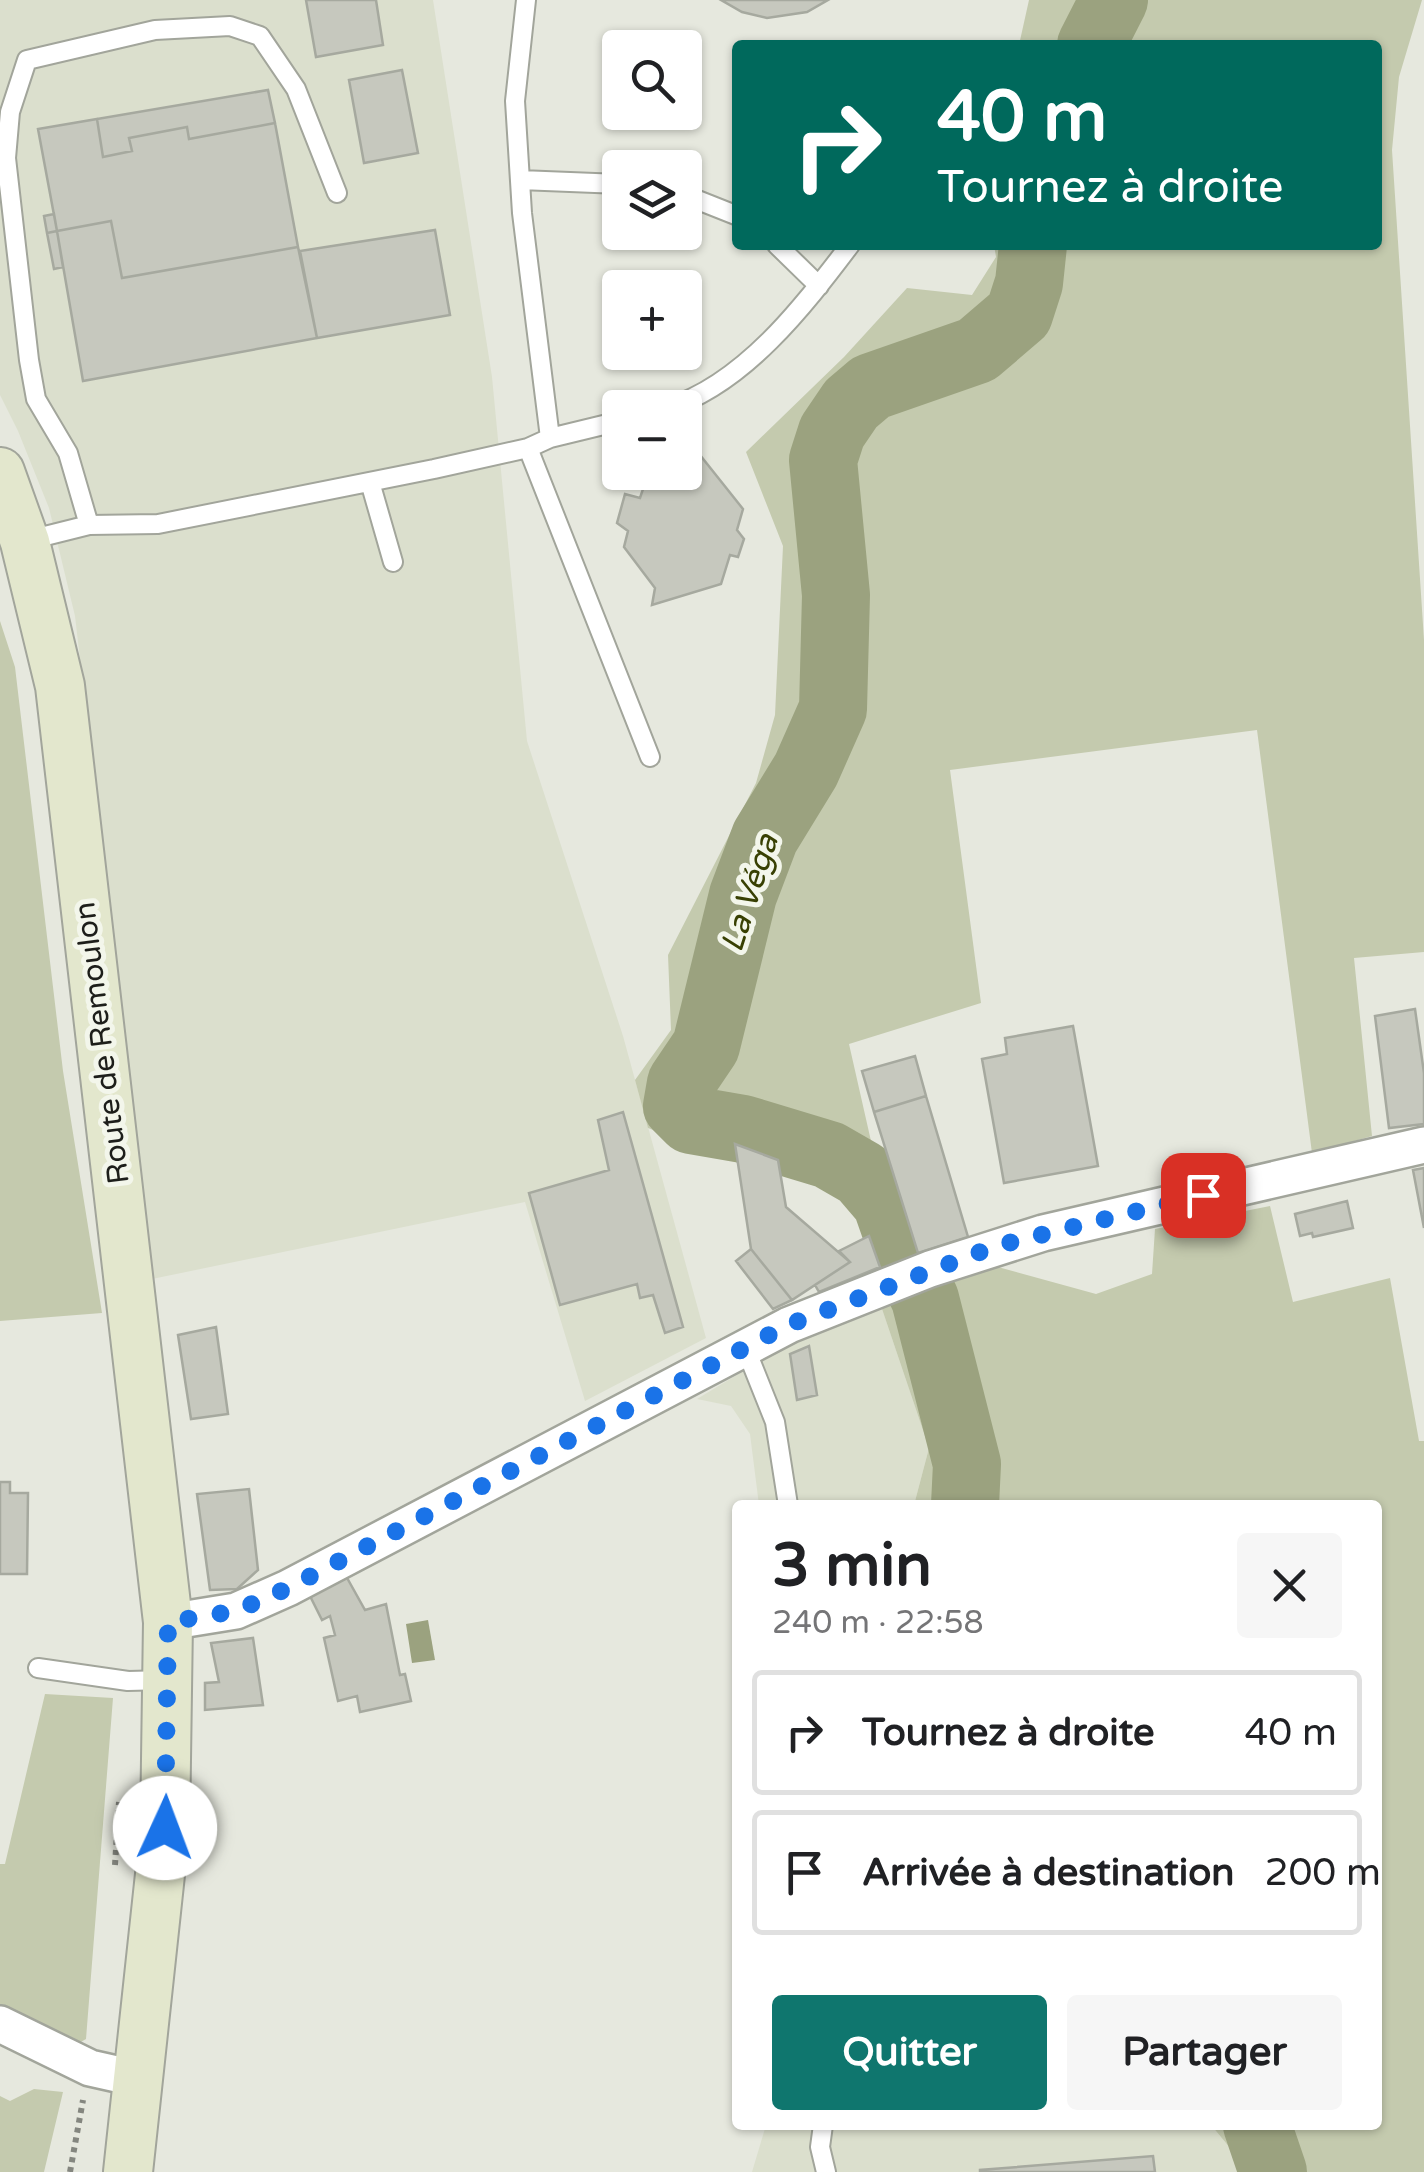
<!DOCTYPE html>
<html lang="fr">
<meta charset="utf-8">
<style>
:root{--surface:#fff;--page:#f6f6f6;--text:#202124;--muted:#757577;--line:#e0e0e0;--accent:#0f766e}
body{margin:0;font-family:"Varela Round",sans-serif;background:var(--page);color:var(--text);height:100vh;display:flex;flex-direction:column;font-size:38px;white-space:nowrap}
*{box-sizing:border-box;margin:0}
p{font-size:32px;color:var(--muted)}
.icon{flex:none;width:55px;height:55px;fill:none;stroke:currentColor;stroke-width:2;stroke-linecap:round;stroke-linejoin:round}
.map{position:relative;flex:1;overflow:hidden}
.side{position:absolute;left:732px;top:1500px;width:650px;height:630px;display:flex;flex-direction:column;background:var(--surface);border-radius:10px;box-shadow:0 2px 8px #0004}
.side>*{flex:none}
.hud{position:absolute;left:732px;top:40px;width:650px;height:210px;border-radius:10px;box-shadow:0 2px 8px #0004;background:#00695c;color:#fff;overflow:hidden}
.buttons{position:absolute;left:602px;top:30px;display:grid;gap:20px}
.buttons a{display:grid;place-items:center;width:100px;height:100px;border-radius:10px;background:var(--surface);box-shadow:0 2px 8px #0004;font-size:50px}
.pin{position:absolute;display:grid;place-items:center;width:85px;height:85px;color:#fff;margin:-42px;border-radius:20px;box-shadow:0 5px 15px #0006}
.me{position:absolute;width:110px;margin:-55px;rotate:2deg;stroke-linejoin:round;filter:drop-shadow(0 0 8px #0008)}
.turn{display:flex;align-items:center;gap:35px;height:210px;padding:0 40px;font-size:45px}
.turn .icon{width:130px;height:130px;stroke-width:2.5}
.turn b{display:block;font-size:70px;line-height:85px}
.round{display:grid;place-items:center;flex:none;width:105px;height:105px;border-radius:10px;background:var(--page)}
.head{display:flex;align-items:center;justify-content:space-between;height:170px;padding:0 40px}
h1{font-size:60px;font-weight:700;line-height:75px}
.button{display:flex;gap:20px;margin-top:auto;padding:20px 40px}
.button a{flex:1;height:115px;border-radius:10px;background:var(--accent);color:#fff;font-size:40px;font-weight:700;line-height:115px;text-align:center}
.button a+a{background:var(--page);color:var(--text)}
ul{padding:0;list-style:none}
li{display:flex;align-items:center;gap:30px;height:125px;margin:0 20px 15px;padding:0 20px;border:5px solid var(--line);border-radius:10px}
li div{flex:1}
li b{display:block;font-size:38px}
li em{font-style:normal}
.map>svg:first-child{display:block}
.built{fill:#dbdfcd}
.green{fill:#c4caae}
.water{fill:#9ba27f}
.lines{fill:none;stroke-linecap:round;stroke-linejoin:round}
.river{stroke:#9ba27f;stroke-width:68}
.building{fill:#c6c8be;stroke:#a6a99f;stroke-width:2.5}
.lane-casing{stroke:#a2a59b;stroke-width:22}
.street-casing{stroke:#a2a59b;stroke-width:40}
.secondary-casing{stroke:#a2a59b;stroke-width:52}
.path{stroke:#84867f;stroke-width:6;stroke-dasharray:5 5;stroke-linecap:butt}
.lane{stroke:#fff;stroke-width:18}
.street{stroke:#fff;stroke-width:35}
.secondary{stroke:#e3e7cd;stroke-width:48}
.route{stroke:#1a73e8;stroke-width:18;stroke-dasharray:0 32.4}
.labels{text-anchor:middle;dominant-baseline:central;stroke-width:10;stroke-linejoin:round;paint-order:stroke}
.street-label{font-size:30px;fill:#1d1e1a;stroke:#f3f6eb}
.water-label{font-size:32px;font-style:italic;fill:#384003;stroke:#f3f6eb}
</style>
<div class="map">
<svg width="1424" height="2172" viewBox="0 0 1424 2172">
<rect width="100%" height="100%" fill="#e6e8de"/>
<path class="built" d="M 0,0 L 433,0 L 492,377 L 527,741 L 623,1036 L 706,1338 L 585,1401 L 525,1202 L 152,1279 L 75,616 L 49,508 L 18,431 L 0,395 Z
M 881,1306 L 929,1448 L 914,1505 L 759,1505 L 750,1434 L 731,1406 L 697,1399 L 783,1347 Z
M 766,2125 L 1211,2125 L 1240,2160 L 1244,2172 L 752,2172 Z"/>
<path class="green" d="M 1029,0 L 1422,0 L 1399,77 L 1392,150 L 1424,640 L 1424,952 L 1354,958 L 1372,1136 L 1312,1153 L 1257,730 L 950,770 L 981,1003 L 849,1044 L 878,1172 L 840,1140 L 739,1106 L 712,1152 L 648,1128 L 635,1080 L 671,1030 L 668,955 L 756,783 L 775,715 L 783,546 L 746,452 L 844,357 L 907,288 L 972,295 L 996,257 L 994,245 L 1378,245 L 1378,45 L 1019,45 Z
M 0,621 L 15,667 L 63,1071 L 102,1313 L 0,1321 Z
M 1270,1206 L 1293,1302 L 1390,1278 L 1419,1441 L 1424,1441 L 1424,2172 L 1244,2172 L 1240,2160 L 1211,2125 L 1378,2125 L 1378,1505 L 914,1505 L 929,1448 L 881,1306 L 959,1276 L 998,1267 L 1096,1294 L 1152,1274 L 1155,1229 Z
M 45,1694 L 113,1698 L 86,2039 L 72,2047 L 0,2009 L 0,1864 L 5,1864 Z
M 34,2089 L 63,2092 L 44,2172 L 0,2172 L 0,2096 L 10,2101 Z"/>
<path class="water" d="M 428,1620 L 435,1660 L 412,1663 L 406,1624 Z"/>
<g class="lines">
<path class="river" d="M 1091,45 L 1114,0
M 965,1505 L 967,1464 L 925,1299 L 907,1262 L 886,1202 L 862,1174 L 829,1155 L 743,1129 L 691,1120 L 677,1106 L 681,1083 L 706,1046 L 743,895 L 765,837 L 806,770 L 833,709 L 836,595 L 823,460 L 832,432 L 851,404 L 871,387 L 977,350 L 1019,314 L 1029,283 L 1033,245
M 1257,2125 L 1273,2172"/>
</g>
<path class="building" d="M 306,0 L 376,0 L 383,45 L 316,57 Z
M 721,0 L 828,0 L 807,12 L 767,18 L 742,12 Z
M 402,70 L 418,153 L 364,163 L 349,80 Z
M 268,90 L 275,123 L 189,139 L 187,127 L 129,138 L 132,151 L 103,157 L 97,119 Z
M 97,119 L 103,157 L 132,151 L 129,138 L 187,127 L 189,139 L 275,123 L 298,247 L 122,278 L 111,221 L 57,231 L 38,129 Z
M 54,214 L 57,231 L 47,233 L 44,216 Z
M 111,221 L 122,278 L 298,247 L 317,338 L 83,381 L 57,231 Z
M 435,230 L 450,315 L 317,338 L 300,251 Z
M 57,231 L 63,267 L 54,269 L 47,233 Z
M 700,455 L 743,509 L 737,530 L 744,539 L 738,557 L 730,555 L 721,584 L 652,605 L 655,588 L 624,547 L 628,531 L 617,523 L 625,494 L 640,498 L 644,486 L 695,474 Z
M 1415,1009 L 1424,1073 L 1424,1124 L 1389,1128 L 1375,1016 Z
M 1073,1026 L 1098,1166 L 1004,1183 L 982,1059 L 1007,1054 L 1005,1038 Z
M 915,1056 L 926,1096 L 874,1112 L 862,1071 Z
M 926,1096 L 968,1237 L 918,1253 L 874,1112 Z
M 623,1112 L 683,1327 L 665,1333 L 653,1295 L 640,1298 L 637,1284 L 560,1305 L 529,1193 L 609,1170 L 598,1120 Z
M 735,1144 L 778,1160 L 786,1207 L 850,1262 L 792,1300 L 751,1249 Z
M 1424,1168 L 1424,1228 L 1413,1170 Z
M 1347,1201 L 1353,1228 L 1313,1237 L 1312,1233 L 1300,1236 L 1295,1214 Z
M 869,1236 L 880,1267 L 819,1292 L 815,1285 L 850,1262 L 839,1251 Z
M 751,1249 L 792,1300 L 773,1309 L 736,1261 Z
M 216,1327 L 228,1414 L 191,1419 L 178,1335 Z
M 809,1346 L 817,1395 L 797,1400 L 790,1354 Z
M 0,1482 L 10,1482 L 10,1493 L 28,1493 L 27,1574 L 0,1574 Z
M 249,1489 L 258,1570 L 237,1589 L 210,1590 L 197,1494 Z
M 346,1576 L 365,1610 L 386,1604 L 400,1675 L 405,1674 L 411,1701 L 360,1712 L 357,1696 L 338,1701 L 324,1638 L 335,1635 L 330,1616 L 322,1620 L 310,1596 Z
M 253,1638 L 263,1705 L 205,1710 L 205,1683 L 219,1682 L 211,1643 Z
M 1153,2156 L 1155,2172 L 980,2172 L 980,2170 Z"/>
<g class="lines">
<defs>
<path id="lane" d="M 526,0 L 515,101 L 522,213 L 550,438
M 520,180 L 620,184
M 685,195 L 738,216
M 777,245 L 819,286
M 667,408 C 743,385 804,306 850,245
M 528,448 L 650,757
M 370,482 L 393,562
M 89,525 L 68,453 L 36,399 L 29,360 L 6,158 L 10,112 L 27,60 L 155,30 L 230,26 L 260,36 L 296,89 L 337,193
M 25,541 L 89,525 L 158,524 L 434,469 L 528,448 L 550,438 L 620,421
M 745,1347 L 775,1422 L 788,1505
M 38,1668 L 128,1681 L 167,1680
M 823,2125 L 820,2147 L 826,2172"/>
<path id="street" d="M 168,1622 L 236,1611 L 288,1588 L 789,1325 L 930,1269 L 1043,1233 L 1424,1145
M 0,2024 L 90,2068 L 139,2079"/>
<path id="secondary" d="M 0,472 L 25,542 L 60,686 L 168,1622 L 165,1828 L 128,2172"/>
</defs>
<use href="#lane" class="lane-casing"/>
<use href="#street" class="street-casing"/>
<use href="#secondary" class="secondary-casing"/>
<path class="path" d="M 115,1865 L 119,1802
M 70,2172 L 83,2100"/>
<use href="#lane" class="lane"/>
<use href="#street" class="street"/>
<use href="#secondary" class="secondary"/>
</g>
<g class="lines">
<path class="route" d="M 165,1828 L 168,1622 L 236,1611 L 288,1588 L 788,1325 L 996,1246 L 1203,1195"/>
</g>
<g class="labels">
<g class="street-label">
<text transform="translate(102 1043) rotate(-97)">Route de Remoulon</text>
</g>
<g class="water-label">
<text transform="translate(750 893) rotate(-72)">La Véga</text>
</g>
</g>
</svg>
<div class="buttons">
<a><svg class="icon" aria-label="search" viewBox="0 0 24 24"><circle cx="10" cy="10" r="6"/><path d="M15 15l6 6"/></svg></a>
<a><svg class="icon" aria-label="layers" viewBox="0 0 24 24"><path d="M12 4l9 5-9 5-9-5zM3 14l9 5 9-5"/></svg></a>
<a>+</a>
<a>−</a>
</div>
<div class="pin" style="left:1203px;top:1195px;background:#d93025"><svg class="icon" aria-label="arrive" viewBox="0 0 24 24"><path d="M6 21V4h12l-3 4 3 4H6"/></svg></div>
<svg class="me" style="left:165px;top:1828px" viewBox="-20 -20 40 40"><circle r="19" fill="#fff"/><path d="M0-13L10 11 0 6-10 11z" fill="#1a73e8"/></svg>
<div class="hud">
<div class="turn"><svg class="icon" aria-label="right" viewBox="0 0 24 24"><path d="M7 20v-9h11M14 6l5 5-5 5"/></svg><div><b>40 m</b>Tournez à droite</div></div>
</div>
<section class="side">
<div class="head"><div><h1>3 min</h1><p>240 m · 22:58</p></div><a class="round"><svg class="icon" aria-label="close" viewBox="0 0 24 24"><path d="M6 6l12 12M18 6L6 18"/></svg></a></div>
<ul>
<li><svg class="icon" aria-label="right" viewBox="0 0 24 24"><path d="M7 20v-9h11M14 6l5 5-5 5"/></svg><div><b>Tournez à droite</b></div><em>40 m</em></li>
<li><svg class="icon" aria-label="arrive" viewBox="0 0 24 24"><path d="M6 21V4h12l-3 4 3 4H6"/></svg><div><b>Arrivée à destination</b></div><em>200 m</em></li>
</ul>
<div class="button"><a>Quitter</a><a>Partager</a></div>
</section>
</div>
